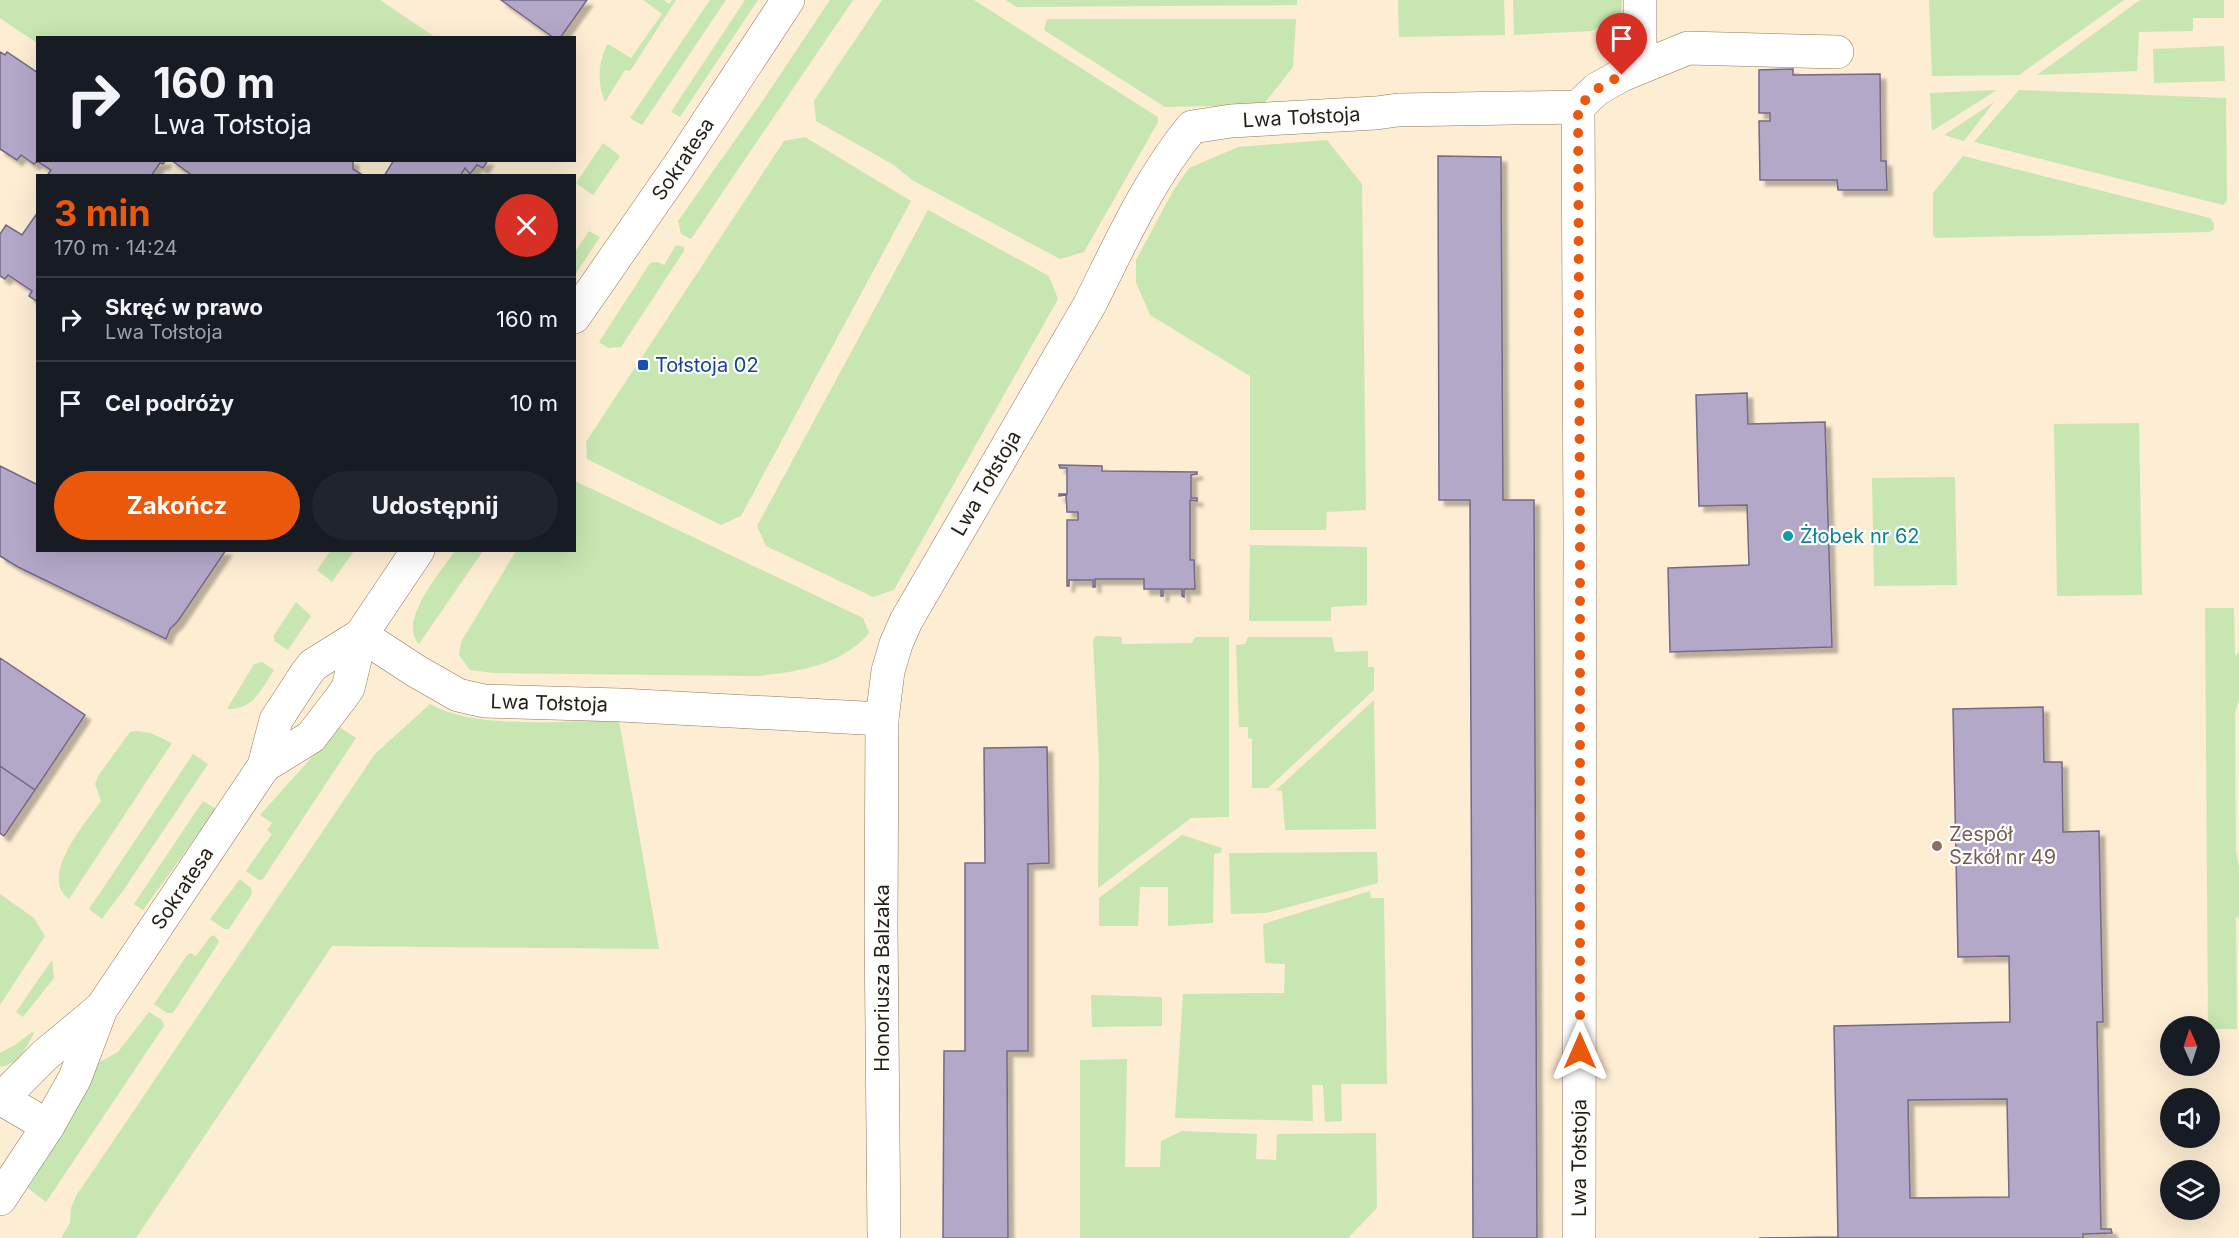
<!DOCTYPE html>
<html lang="pl">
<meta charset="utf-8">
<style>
:root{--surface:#171b24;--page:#20242c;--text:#f1f3f6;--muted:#9ea1a6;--line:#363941;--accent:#ea580c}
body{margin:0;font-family:Inter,sans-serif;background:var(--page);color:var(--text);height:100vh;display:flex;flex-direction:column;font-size:22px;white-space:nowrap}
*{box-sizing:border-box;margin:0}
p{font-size:20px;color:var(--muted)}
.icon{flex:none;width:33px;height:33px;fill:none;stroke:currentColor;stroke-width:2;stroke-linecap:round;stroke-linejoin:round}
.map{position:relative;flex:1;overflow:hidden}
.panel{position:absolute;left:36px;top:174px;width:540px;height:378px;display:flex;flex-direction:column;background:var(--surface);border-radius:0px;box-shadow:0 6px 24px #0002}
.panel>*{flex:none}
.hud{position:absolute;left:36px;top:36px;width:540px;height:126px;border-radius:0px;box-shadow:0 6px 24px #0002;background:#171b24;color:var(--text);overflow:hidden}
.needle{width:39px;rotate:357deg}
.controls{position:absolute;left:2160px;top:1016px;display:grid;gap:12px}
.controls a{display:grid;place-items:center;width:60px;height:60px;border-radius:50%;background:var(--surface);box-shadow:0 6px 24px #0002;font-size:30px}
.pin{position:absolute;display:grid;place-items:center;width:51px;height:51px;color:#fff;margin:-62px -26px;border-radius:50% 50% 50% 0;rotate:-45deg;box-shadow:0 0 6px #0007}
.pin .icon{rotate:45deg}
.me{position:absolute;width:66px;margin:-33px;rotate:0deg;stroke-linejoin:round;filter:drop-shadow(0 0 4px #0008)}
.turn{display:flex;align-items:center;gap:21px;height:126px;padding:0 18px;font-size:27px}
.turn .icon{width:78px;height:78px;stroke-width:2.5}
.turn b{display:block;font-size:42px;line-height:51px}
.round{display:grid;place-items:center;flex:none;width:63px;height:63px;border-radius:32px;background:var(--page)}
.summary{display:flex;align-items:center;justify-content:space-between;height:102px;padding:0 18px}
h1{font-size:36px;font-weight:700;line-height:45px;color:var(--accent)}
.primary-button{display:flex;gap:12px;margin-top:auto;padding:12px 18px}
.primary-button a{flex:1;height:69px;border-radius:36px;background:var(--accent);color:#fff;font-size:24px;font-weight:700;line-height:69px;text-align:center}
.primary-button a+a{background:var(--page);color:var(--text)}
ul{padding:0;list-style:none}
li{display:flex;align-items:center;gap:18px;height:84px;padding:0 18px;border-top:2px solid var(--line)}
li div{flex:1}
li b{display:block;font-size:22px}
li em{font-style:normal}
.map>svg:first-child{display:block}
.green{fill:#c7e6b1}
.building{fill:#b4a8c8;stroke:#746987;stroke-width:1.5;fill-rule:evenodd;filter:url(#shadow)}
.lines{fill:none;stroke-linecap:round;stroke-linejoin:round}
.street-casing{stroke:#8b795c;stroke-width:34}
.secondary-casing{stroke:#8b795c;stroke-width:34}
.street{stroke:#fff;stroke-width:33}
.secondary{stroke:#fff;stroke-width:33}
.route{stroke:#ea580c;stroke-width:10;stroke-dasharray:0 18}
.transit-dot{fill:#1a4fb4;stroke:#fff;stroke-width:2}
.culture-dot{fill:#0f9aa8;stroke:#fff;stroke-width:2}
.education-dot{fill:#8d6e63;stroke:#fff;stroke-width:2}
.labels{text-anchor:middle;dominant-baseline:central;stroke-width:4.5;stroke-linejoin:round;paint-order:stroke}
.street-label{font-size:20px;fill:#241d11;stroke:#fff}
.transit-label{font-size:20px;fill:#164399;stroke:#fff;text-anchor:start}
.culture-label{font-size:20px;fill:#0d838f;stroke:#fff;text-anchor:start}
.education-label{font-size:20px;fill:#785e54;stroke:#fff;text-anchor:start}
</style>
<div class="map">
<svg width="2239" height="1238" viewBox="0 0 2239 1238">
<defs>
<filter id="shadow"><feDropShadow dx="5.5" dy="5.5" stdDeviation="1.5" flood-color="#0004"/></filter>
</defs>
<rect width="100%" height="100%" fill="#fdedd3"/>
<path class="green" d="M 0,0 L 380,0 L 435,37 L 38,38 L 37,43 L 0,18 Z
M 643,0 L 664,0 L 669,4 L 672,0 L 676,0 L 630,71 L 625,70 L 605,102 C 597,85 598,60 608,44 L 631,58 L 662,14 Z
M 710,0 L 726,0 L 642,125 L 630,118 Z
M 745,0 L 758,0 L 680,117 L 671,112 Z
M 830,0 L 853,0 L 691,239 L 681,234 L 678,221 L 764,99 Z
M 882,0 L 974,0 L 1158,117 L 1158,122 L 1084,252 L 1060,259 L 912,180 L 894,165 L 816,121 L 814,101 Z
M 1006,0 L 1297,0 L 1297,5 L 1017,7 Z
M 1398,0 L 1504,0 L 1505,35 L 1399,37 Z
M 1513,0 L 1622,0 L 1621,14 L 1591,31 L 1514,35 Z
M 1929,0 L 2124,0 L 2019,75 L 1932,76 Z
M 2140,0 L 2224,0 L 2224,18 L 2193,18 L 2193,31 L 2139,32 L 2137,71 L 2037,75 Z
M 1047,19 L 1296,19 L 1293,67 L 1263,105 L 1165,107 L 1044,30 Z
M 2224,46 L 2225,81 L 2154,83 L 2153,49 Z
M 1997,90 L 1932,131 L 1930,93 Z
M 2019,90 L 2226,98 L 2227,201 L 2223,205 L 1974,142 Z
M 1994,102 L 1964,141 L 1944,135 Z
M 805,137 L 911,201 L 741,516 L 721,525 L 587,459 L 586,442 L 784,141 Z
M 1327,140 L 1362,184 L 1366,510 L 1327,512 L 1326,530 L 1250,530 L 1250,376 L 1150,315 L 1136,282 L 1136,260 L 1173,191 L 1189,168 L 1238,147 Z
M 603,143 L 620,156 L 593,195 L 576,183 Z
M 1963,156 L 2210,218 L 2214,224 L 2214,229 L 2209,232 L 1936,238 L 1933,235 L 1933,193 Z
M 928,210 L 1049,276 L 1058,299 L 894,590 L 873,597 L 766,546 L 757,526 Z
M 589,231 L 600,237 L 575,275 L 575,252 Z
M 676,245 L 684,247 L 684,251 L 621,347 L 608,348 L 599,342 L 650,263 L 658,262 L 664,265 Z
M 2139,423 L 2142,595 L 2057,596 L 2054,424 Z
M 1955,477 L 1957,585 L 1874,586 L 1872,478 Z
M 575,481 L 863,618 L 869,633 C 841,666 797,672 756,676 L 493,673 L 470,670 L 459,655 L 461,642 L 516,551 L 574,550 Z
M 1250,545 L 1367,547 L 1367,605 L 1331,607 L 1331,621 L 1249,621 Z
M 331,550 L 354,551 L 332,582 L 317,570 Z
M 455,551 L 483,551 L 419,644 C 397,621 442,570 455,551 Z
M 296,602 L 311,616 L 288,650 L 274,641 L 274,635 Z
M 2205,608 L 2234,608 L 2235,656 L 2239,652 L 2239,699 L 2235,713 L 2236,852 L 2239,867 L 2239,919 L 2236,916 L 2237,1029 L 2210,1029 L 2210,1026 L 2208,1026 Z
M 1096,636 L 1122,637 L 1122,644 L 1192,643 L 1195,637 L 1229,637 L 1229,817 L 1191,818 L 1098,888 L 1099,761 L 1093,640 Z
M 1248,637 L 1332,637 L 1335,652 L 1368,651 L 1368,667 L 1374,667 L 1374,690 L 1268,788 L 1252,788 L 1252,739 L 1248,738 L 1248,727 L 1239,727 L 1236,645 L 1245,644 Z
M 262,662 L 274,670 C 261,689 254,710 227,709 L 254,664 Z
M 1374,700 L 1376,829 L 1285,830 L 1282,791 L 1276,790 Z
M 430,704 C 475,730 566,721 619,720 L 659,949 L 332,946 L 136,1238 L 61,1238 L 70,1223 L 71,1208 L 76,1196 L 375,754 Z
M 339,727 L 356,738 L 263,879 L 259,880 L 246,871 L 272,834 L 267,830 L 272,823 L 260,815 Z
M 136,731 L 151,733 L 172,743 L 69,899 C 38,877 86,822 101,801 L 95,784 L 98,776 L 130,732 Z
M 193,754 L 208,764 L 124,889 L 102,919 L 89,909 Z
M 203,801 L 216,809 L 143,910 L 134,904 Z
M 1182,835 L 1222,848 L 1221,853 L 1214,854 L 1213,923 L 1168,926 L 1168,887 L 1140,887 L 1138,926 L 1099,926 L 1099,898 Z
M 1377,852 L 1378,883 L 1266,913 L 1231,914 L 1229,853 Z
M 240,879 L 251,888 L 252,894 L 229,929 L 224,929 L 210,919 Z
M 1370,891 L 1371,898 L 1384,898 L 1387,1084 L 1341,1084 L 1342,1121 L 1325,1122 L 1323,1085 L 1312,1085 L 1313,1121 L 1175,1118 L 1183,994 L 1284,993 L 1285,964 L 1265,963 L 1263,924 Z
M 0,894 L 34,918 L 45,936 L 0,1005 Z
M 214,935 L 219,942 L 173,1013 L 167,1013 L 154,1004 L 187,955 L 191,953 L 196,956 L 209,938 Z
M 52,960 L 54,978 L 23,1017 L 16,1012 Z
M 1091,995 L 1162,997 L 1162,1026 L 1092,1027 Z
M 149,1012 L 162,1020 L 164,1026 L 46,1202 L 28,1188 L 63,1131 L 96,1064 L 118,1052 Z
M 32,1032 L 34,1033 C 25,1050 20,1063 0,1067 L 0,1053 L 15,1045 Z
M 1127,1059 L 1125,1167 L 1160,1167 L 1161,1141 L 1182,1131 L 1257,1134 L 1256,1159 L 1276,1160 L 1277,1134 L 1376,1133 L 1377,1208 L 1348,1238 L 1080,1238 L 1080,1060 Z"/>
<path class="building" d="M 501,0 L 587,0 L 560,38 L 554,38 Z
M 0,52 L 5,55 L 7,52 L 38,73 L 38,160 L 166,160 L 163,164 L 160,163 L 151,176 L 47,176 L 51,170 L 37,161 L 34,164 L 21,155 L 17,160 L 0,149 Z
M 1793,69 L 1793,75 L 1880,74 L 1881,161 L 1886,161 L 1887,190 L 1838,190 L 1837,180 L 1760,180 L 1759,121 L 1770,121 L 1770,113 L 1759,113 L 1759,70 Z
M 1438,156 L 1501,157 L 1503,500 L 1534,500 L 1537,1238 L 1473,1238 L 1470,500 L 1439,500 Z
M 171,160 L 353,160 L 353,169 L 364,176 L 193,176 Z
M 394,160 L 488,160 L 483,168 L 477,165 L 470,174 L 465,168 L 460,176 L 384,176 Z
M 38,212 L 38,302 L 29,296 L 32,291 L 8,275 L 5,279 L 0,276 L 0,234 L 6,225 L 22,235 Z
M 1747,393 L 1748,424 L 1825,422 L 1832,647 L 1670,652 L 1668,568 L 1749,565 L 1747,505 L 1699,506 L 1696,395 Z
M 1059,465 L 1102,466 L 1102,471 L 1197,472 L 1197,474 L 1191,475 L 1191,498 L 1197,498 L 1197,501 L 1190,500 L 1190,560 L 1194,560 L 1195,589 L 1184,589 L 1184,597 L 1182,596 L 1182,589 L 1163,589 L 1163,596 L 1161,596 L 1161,589 L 1144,589 L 1144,579 L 1095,579 L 1095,587 L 1093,587 L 1093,580 L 1069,580 L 1069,586 L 1067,586 L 1067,520 L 1078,520 L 1078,512 L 1067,512 L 1066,495 L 1059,496 L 1059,494 L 1067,494 L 1067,468 L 1060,468 Z
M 0,466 L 38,485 L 38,550 L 226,550 L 178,621 L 170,629 L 166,639 L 18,567 L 0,556 Z
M 0,658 L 85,715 L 35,790 L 0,766 Z
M 2043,707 L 2044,762 L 2062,762 L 2063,832 L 2099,831 L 2103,1022 L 2097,1022 L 2101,1229 L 2111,1229 L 2112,1233 L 2083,1234 L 2083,1238 L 1759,1238 L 1838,1237 L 1834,1026 L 2010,1022 L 2009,956 L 1958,957 L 1953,709 ZM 2007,1099 L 2009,1197 L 1910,1198 L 1908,1100 Z
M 1047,747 L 1049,863 L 1028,864 L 1028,1051 L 1007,1051 L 1008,1238 L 943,1238 L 944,1051 L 965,1051 L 965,863 L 985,863 L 984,748 Z
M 0,766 L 35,790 L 4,836 L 0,833 Z"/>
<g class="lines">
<defs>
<g id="street">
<path d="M 1640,0 L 1640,66"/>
<path id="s1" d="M 361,635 L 416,671 L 458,695 L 484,701 L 620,705 L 882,719"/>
<path d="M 0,1098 L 48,1126"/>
<path id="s2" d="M 884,1238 L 881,926 L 882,719 L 888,671 L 896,644 L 906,621 L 1090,304 C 1120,244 1149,179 1192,127 L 1231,121 L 1376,113 L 1398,110 L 1578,107"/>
<path id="s3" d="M 1579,1238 L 1580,534 L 1578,107 L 1597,89 L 1622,75 L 1688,48 L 1837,52"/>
</g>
<g id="secondary">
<path id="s4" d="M 574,317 L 678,167 L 788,0"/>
<path d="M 264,766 L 311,737 L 341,698 L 348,688 L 361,635 L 418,550"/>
<path d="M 0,1100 L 45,1055 L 99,1010"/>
<path id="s5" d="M 0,1199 L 48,1126 L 75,1078 L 101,1009 L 264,766 L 276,720 L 306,674 L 313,665 L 361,635"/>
</g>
</defs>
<use href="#street" class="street-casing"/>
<use href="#secondary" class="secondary-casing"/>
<use href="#street" class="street"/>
<use href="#secondary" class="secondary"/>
</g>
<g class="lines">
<path class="route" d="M 1580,1051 L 1580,534 L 1578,107 L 1597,89 L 1622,75"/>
</g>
<rect class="transit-dot" x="637" y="359" width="12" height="12" rx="3"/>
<circle class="culture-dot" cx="1788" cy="536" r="6"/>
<circle class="education-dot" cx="1937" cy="846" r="6"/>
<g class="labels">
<g class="street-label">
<text stroke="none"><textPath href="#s2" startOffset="1302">Lwa Tołstoja</textPath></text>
<text stroke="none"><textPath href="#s4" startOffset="192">Sokratesa</textPath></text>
<text stroke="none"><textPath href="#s2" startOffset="780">Lwa Tołstoja</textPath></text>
<text stroke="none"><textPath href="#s1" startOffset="206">Lwa Tołstoja</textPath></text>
<text stroke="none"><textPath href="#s5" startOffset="362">Sokratesa</textPath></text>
<text transform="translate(882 978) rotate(-90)">Honoriusza Balzaka</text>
<text stroke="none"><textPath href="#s3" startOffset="80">Lwa Tołstoja</textPath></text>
</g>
<g class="transit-label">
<text x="655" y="365">Tołstoja 02</text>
</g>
<g class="culture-label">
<text x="1800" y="536">Żłobek nr 62</text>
</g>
<g class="education-label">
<text x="1949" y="834">Zespół<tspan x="1949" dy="23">Szkół nr 49</tspan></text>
</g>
</g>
</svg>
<div class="controls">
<a><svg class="needle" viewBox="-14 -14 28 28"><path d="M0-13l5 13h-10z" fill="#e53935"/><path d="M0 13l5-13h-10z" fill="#9ea1a6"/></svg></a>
<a><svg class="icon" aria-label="sound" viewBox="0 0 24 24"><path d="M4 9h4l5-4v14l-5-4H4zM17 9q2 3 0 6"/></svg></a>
<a><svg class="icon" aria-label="layers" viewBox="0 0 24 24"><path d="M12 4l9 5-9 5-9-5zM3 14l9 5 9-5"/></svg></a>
</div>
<div class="pin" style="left:1622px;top:75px;background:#d93025"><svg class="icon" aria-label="arrive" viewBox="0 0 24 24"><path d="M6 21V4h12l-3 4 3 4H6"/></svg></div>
<svg class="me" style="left:1580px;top:1051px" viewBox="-20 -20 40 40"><path d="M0-17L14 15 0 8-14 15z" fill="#ea580c" stroke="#fff" stroke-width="4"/></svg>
<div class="hud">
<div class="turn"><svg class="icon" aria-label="right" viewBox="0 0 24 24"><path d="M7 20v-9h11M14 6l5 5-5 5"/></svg><div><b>160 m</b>Lwa Tołstoja</div></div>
</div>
<section class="panel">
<div class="summary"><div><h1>3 min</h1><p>170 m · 14:24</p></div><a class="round" style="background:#d93025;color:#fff"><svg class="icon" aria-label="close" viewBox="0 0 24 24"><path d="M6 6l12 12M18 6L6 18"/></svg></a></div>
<ul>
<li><svg class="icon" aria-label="right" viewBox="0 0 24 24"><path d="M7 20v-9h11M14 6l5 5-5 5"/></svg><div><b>Skręć w prawo</b><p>Lwa Tołstoja</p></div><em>160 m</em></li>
<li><svg class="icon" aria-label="arrive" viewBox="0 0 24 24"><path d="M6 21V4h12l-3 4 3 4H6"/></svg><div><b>Cel podróży</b></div><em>10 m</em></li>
</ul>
<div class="primary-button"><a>Zakończ</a><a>Udostępnij</a></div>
</section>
</div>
